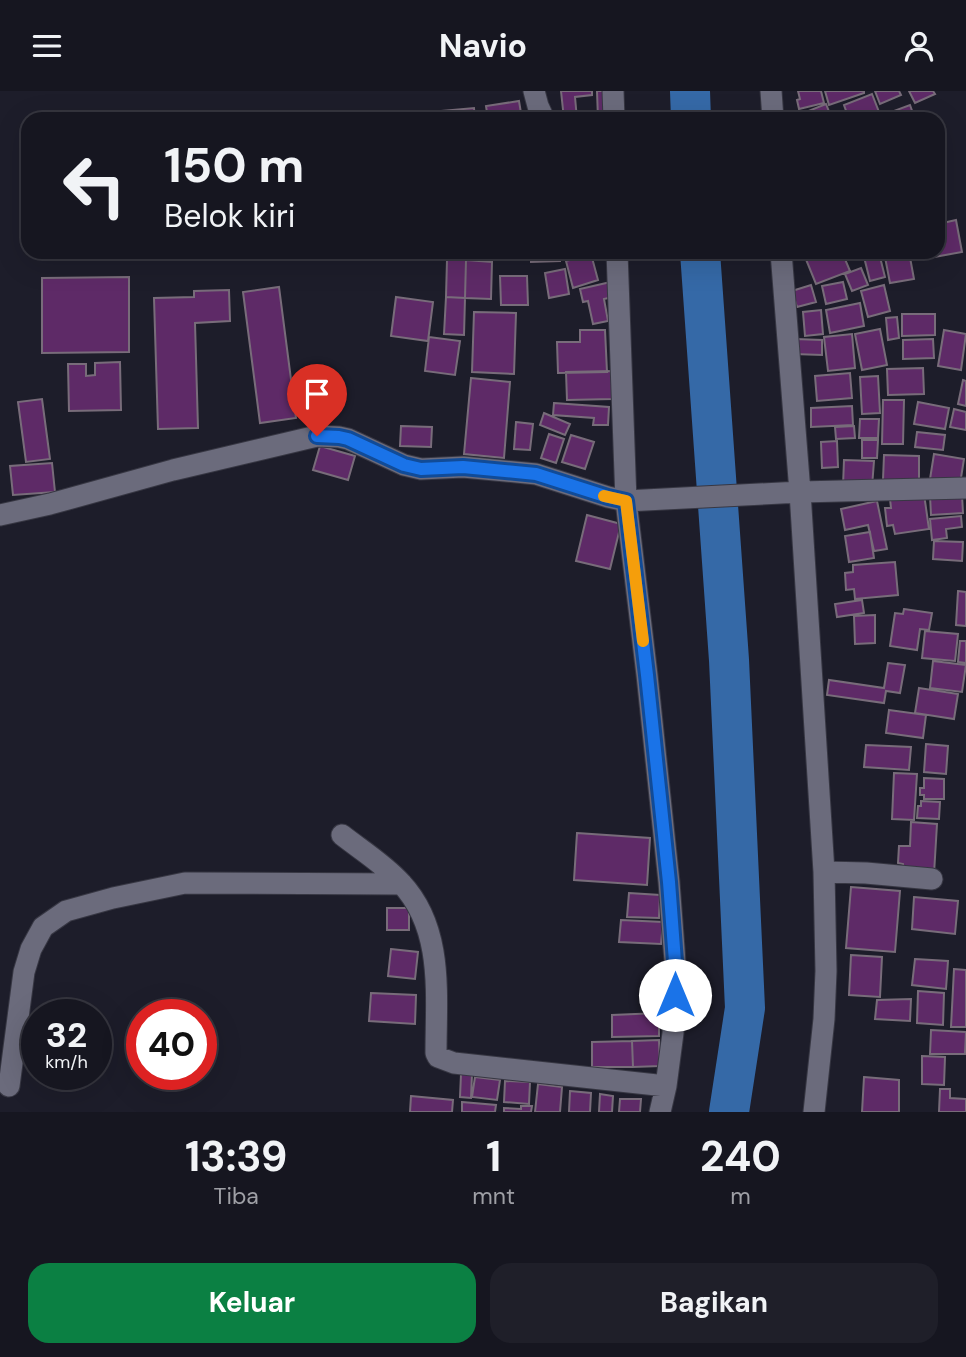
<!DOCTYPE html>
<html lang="id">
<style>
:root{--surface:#161620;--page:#1f1f29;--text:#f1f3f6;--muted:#9e9fa5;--line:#35353e;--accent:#0b8043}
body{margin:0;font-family:"DM Sans",sans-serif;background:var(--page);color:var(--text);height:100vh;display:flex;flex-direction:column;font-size:26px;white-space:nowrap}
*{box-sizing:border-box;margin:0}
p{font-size:23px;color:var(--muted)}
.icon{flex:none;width:38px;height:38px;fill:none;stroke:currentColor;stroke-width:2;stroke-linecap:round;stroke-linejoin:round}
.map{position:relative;height:1021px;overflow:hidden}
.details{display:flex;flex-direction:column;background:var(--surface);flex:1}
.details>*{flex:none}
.hud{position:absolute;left:21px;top:21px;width:924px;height:147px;border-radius:21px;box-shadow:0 7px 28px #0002,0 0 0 2px var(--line);background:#161620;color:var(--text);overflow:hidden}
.speed{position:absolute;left:21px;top:908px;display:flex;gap:14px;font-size:35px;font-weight:700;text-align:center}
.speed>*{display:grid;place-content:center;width:91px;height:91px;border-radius:50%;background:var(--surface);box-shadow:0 7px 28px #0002,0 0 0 2px var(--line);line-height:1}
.speed small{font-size:18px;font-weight:400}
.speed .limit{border:10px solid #d22;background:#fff;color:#111}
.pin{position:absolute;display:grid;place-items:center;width:60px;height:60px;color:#fff;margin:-72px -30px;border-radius:50% 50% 50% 0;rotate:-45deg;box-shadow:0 0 7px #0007}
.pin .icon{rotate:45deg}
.me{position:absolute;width:77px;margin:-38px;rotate:0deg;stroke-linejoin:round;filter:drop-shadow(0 0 5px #0008)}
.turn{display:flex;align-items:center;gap:24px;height:147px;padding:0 28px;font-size:32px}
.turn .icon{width:91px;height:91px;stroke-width:2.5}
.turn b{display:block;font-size:49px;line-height:60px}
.eta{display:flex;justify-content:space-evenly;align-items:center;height:119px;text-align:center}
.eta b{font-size:42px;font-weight:700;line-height:49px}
.button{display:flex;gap:14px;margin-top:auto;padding:14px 28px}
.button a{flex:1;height:80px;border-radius:21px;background:var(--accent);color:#fff;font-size:28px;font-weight:700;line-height:80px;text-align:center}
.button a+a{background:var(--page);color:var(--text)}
header{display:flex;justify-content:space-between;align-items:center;height:91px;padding:0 28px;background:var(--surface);font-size:32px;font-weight:700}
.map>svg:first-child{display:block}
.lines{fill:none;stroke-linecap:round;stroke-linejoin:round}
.river{stroke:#3569a7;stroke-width:40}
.building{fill:#5e2a67;stroke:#786c7a;stroke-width:2}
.minor-casing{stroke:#373743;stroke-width:23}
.minor{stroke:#6b6b7c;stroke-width:21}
.route-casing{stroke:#114b97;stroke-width:18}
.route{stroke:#1a73e8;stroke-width:12}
.slow{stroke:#f59e0b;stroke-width:12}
</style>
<header><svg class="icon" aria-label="menu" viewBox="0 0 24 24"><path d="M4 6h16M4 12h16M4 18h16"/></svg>Navio<svg class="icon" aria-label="person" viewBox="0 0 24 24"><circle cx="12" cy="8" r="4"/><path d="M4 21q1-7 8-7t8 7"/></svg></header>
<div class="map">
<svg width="966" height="1021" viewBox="0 0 966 1021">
<rect width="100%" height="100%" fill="#1d1d2a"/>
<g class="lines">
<path class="river" d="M 690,0 L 691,28
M 700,161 L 729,569 L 745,917 L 729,1021"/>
</g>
<path class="building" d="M 561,0 L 592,0 L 592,4 L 575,6 L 577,28 L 564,28 Z
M 597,0 L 611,0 L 612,28 L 598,28 Z
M 798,0 L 821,0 L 824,12 L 799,18 L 797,9 L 800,8 Z
M 825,0 L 864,0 L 864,2 L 829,14 Z
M 875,0 L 899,0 L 901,4 L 880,13 Z
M 909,0 L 933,0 L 935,3 L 915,12 Z
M 872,3 L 879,21 L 860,28 L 849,28 L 844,14 Z
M 519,10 L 522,28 L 488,28 L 486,15 Z
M 826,13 L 832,28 L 799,28 L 798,24 Z
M 910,14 L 915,28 L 893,28 L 891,21 Z
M 474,17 L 475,28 L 443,28 L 442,20 Z
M 956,129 L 962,161 L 923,168 L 922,161 L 938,161 L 938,133 Z
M 531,161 L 560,161 L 560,170 L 531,171 Z
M 817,161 L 842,161 L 850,180 L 816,193 L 805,166 Z
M 884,161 L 909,161 L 914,188 L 890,192 Z
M 879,162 L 885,186 L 870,190 L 864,166 Z
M 591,163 L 598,189 L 573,197 L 566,170 Z
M 447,169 L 466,169 L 465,207 L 446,206 Z
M 466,169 L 492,171 L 491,208 L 465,207 Z
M 861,177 L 868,194 L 852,200 L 845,183 Z
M 565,178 L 569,203 L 549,207 L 545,182 Z
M 500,185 L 527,185 L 528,214 L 501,214 Z
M 129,186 L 129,261 L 42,262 L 42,187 Z
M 615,190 L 617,205 L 604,208 L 608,230 L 593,233 L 588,210 L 583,211 L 580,198 Z
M 843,191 L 847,208 L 826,213 L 822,195 Z
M 811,194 L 816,211 L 797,216 L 792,200 Z
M 884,194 L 890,220 L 868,226 L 861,200 Z
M 279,196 L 296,327 L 260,332 L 243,201 Z
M 229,199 L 230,230 L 195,232 L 198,337 L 158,338 L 154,207 L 194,206 L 194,200 Z
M 396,206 L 433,211 L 428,250 L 391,245 Z
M 446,206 L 465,207 L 464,244 L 444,243 Z
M 860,212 L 864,235 L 830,242 L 826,219 Z
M 821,219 L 823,243 L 805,245 L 803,221 Z
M 474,221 L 516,222 L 514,283 L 472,281 Z
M 902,223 L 935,223 L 935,244 L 902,245 Z
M 897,226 L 899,247 L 888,249 L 886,227 Z
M 880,238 L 887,274 L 862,279 L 855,243 Z
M 580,239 L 605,239 L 607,281 L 558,282 L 557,251 L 580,251 Z
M 944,239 L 966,243 L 961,279 L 938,275 Z
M 852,243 L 855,277 L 828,280 L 824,246 Z
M 429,246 L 460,250 L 455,284 L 425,280 Z
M 795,248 L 822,249 L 822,264 L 794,263 Z
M 933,248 L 934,267 L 903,268 L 903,249 Z
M 120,271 L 121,319 L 69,320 L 68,273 L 86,273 L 86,285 L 95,284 L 95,272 Z
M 923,277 L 924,303 L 888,304 L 887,278 Z
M 612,280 L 613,308 L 567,309 L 566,281 Z
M 850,282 L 852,307 L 817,310 L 815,285 Z
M 878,285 L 880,322 L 862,323 L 860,286 Z
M 471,287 L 510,291 L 504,367 L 464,363 Z
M 963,289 L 966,290 L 966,315 L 958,313 Z
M 42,308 L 50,368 L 26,371 L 18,311 Z
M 883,309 L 904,309 L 903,353 L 882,353 Z
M 918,311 L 949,317 L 945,338 L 914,333 Z
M 554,312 L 609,316 L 608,334 L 593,334 L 594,327 L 553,324 Z
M 852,315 L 853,334 L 811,336 L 811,317 Z
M 954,318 L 966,321 L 966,339 L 950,336 Z
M 544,322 L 570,333 L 565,344 L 540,334 Z
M 860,328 L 879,328 L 878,347 L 859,347 Z
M 516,331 L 533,333 L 530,359 L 514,358 Z
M 401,335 L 432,336 L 431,356 L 400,355 Z
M 854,335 L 855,347 L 836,348 L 835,336 Z
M 917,341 L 945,344 L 943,359 L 915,356 Z
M 549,343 L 564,348 L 556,372 L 541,367 Z
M 571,344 L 594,351 L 585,378 L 562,371 Z
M 862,349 L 878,349 L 877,367 L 862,367 Z
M 837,350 L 838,376 L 822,377 L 821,351 Z
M 320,355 L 355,365 L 348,389 L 313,379 Z
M 934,363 L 964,368 L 960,393 L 930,388 Z
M 884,364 L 919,365 L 919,390 L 883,389 Z
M 844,369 L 874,370 L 872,396 L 843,395 Z
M 52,372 L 55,401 L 13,404 L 10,375 Z
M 924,403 L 929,438 L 895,443 L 893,434 L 887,435 L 885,417 L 891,417 L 890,408 Z
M 962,404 L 963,422 L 931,424 L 930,405 Z
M 877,410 L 887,458 L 874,460 L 868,434 L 845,439 L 841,418 Z
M 587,424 L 621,433 L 610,478 L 576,470 Z
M 961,425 L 962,436 L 946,438 L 947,447 L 932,449 L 930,428 Z
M 870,441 L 874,467 L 849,471 L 845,445 Z
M 934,450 L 963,451 L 962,470 L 933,468 Z
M 895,471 L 898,504 L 855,508 L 854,498 L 846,499 L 845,482 L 853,481 L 853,474 Z
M 958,500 L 966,501 L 966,535 L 956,534 Z
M 862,509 L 864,522 L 837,526 L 835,513 Z
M 904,518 L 932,522 L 929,539 L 920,538 L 917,559 L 890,555 L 895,522 L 903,523 Z
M 875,524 L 875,552 L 855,553 L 854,525 Z
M 925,540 L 958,543 L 955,570 L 922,567 Z
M 960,550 L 966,550 L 966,572 L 958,571 Z
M 933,570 L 966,574 L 962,601 L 930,597 Z
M 888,572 L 905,574 L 900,602 L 886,600 L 884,612 L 827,604 L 829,589 L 884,597 Z
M 919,597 L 958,603 L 954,628 L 915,622 Z
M 889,619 L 926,624 L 923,647 L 886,642 Z
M 926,653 L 948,655 L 946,683 L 924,681 Z
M 866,654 L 911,656 L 909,679 L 864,676 Z
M 894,682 L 917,683 L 914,729 L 892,728 Z
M 924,687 L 944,688 L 944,708 L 924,708 L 924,704 L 920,704 L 920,697 L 924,697 Z
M 921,710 L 940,711 L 939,728 L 917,727 L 918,715 L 921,715 Z
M 911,731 L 937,733 L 934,783 L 903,781 L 903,773 L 898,772 L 899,755 L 910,755 Z
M 577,742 L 650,747 L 647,794 L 574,789 Z
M 851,796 L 900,800 L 895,861 L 846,857 Z
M 629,802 L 660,804 L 659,827 L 627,826 Z
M 914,806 L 958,810 L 955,843 L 912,838 Z
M 387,817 L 409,817 L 409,839 L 387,839 Z
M 621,829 L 663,831 L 661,853 L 619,851 Z
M 391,858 L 418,861 L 415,888 L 388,885 Z
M 851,864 L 882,866 L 880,906 L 849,904 Z
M 915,868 L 948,870 L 946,898 L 912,894 Z
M 954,878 L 966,879 L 966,936 L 951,936 Z
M 918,900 L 944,902 L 943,934 L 917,932 Z
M 371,902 L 416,904 L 415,933 L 369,930 Z
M 911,908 L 910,930 L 875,928 L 877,909 Z
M 659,922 L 659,945 L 612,946 L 612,924 Z
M 931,939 L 966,941 L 965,963 L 930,963 Z
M 659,949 L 660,975 L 633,976 L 632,950 Z
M 632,950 L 633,976 L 592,976 L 592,951 Z
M 922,965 L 945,966 L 944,994 L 922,993 Z
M 461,983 L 472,983 L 471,1007 L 460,1006 Z
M 475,986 L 500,989 L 497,1009 L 472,1006 Z
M 864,986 L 899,989 L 899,1021 L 862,1021 Z
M 505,990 L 530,991 L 529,1013 L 504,1011 Z
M 538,993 L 562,996 L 560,1021 L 535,1021 Z
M 940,998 L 950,998 L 950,1007 L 966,1008 L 966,1021 L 939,1021 Z
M 570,1000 L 591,1002 L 590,1021 L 569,1021 Z
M 600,1003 L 613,1005 L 612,1021 L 599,1021 Z
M 411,1005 L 453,1009 L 452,1021 L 410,1021 Z
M 620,1008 L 641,1008 L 640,1021 L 619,1021 Z
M 462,1011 L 496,1014 L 495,1021 L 462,1021 Z
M 521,1015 L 532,1015 L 531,1021 L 504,1021 L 504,1017 L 521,1018 Z"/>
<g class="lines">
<defs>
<path id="minor" d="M 534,0 L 538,15 L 544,28
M 613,0 L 614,28
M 771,0 L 773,28
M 617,161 L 626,410 L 647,584 L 669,791 L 676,884 L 673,942 L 666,995 L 660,1021
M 781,161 L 800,401 L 824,781 L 826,880 L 824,928 L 814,1021
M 0,424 L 50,413 L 173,379 L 317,345 L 339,346 L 348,348 L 404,374 L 421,378 L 463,376 L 536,383 L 608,406 L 626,410 L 800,401 L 966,397
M 342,744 C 361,759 384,773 401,792 C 444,838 436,903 436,962 L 438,966 L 454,972 L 666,995
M 824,781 L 866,782 L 932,788
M 9,995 L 24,881 L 31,858 L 43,836 L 66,820 L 113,807 L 185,792 L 402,793"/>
</defs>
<use href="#minor" class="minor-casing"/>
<use href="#minor" class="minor"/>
</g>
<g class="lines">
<defs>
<path id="route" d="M 317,345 L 339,346 L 348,348 L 404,374 L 421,378 L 463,376 L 536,383 L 608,406 L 626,410 L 647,584 L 669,791 L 676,884 L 675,904"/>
</defs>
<use href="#route" class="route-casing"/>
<use href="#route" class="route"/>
<path class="slow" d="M 604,405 L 626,410 L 643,550"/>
</g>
</svg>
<div class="speed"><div>32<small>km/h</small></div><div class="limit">40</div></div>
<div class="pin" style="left:317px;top:345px;background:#d93025"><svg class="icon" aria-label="arrive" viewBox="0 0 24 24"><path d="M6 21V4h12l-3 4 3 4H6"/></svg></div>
<svg class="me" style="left:675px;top:904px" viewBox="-20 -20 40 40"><circle r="19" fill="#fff"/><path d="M0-13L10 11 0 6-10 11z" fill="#1a73e8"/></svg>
<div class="hud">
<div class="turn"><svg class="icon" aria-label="left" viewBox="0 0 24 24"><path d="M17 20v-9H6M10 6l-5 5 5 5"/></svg><div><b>150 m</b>Belok kiri</div></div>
</div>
</div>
<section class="details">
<div class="eta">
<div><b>13:39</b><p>Tiba</p></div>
<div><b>1</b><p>mnt</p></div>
<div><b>240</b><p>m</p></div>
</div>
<div class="button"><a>Keluar</a><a>Bagikan</a></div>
</section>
